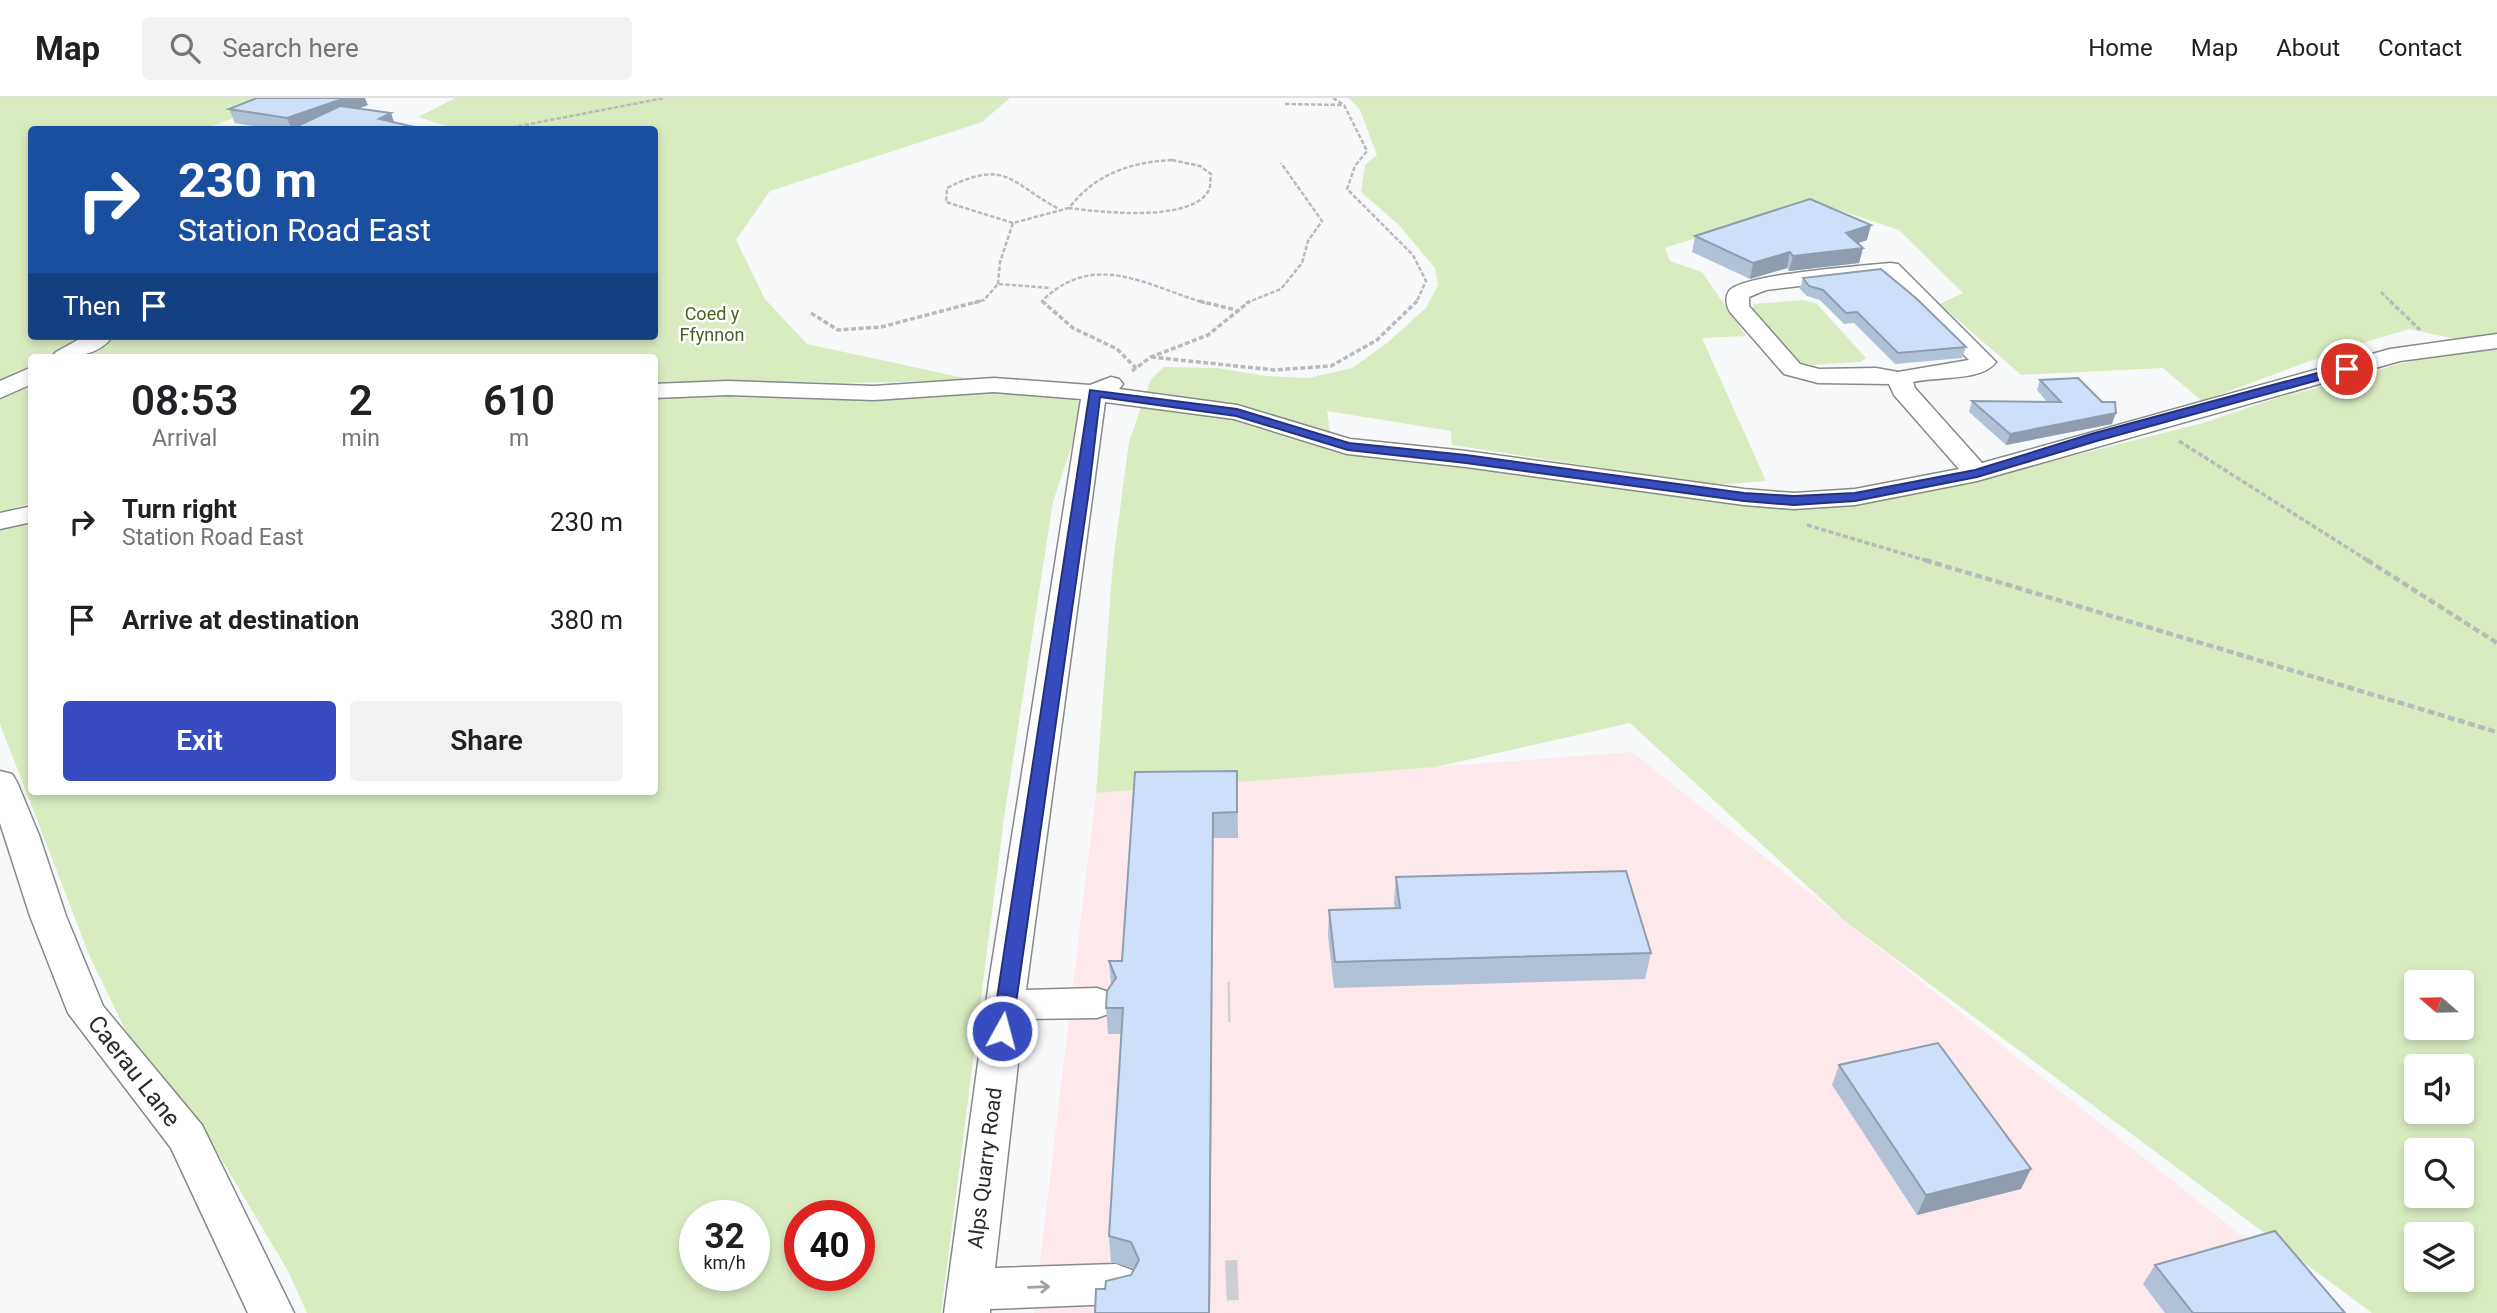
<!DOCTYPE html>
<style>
:root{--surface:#fff;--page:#f2f2f2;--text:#202124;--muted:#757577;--line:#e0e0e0;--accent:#374dbf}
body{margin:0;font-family:Roboto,sans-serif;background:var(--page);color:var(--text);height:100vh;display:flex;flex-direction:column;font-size:26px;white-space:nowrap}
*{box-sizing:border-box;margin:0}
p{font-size:23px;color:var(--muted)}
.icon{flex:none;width:38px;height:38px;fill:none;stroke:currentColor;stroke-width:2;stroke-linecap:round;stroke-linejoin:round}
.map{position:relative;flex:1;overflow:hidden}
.sheet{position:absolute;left:28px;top:256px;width:630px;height:441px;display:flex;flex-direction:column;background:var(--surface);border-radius:7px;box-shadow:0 4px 10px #0003}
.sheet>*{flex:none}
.top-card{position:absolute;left:28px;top:28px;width:630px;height:214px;border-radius:7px;box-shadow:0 4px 10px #0003;background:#1a4fa0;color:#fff;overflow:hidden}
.needle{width:46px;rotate:290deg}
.tools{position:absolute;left:2404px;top:872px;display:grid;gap:14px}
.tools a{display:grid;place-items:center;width:70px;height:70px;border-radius:7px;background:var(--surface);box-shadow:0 4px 10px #0003;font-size:35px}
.speed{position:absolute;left:679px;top:1102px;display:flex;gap:14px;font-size:35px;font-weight:700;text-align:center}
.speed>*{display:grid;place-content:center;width:91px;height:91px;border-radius:50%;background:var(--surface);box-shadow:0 4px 10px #0003;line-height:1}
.speed small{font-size:18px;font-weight:400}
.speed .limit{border:10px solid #d22;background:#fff;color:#111}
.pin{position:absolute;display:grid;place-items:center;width:60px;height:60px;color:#fff;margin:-30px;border:4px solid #fff;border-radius:50%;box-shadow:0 2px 7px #0007}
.me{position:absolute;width:77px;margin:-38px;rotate:7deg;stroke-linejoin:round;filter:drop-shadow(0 0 5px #0008)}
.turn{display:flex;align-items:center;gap:24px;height:147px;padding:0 35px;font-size:32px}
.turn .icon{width:91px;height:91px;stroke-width:2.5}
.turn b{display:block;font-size:49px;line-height:60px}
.then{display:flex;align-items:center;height:66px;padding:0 35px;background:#0003;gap:14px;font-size:26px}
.eta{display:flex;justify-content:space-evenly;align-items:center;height:119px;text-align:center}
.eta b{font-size:42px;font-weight:600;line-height:49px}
.cta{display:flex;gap:14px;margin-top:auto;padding:14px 35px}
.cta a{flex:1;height:80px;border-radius:7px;background:var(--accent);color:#fff;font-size:28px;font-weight:600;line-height:80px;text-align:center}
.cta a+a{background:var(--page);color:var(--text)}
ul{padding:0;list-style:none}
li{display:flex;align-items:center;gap:21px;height:98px;padding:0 35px}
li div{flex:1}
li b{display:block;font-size:26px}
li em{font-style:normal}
header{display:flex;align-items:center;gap:42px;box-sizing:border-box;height:98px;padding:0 35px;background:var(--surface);border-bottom:2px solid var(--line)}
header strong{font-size:33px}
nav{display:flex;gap:38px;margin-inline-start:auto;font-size:24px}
.search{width:490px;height:63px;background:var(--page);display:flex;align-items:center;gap:18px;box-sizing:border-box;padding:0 24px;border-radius:7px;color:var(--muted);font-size:26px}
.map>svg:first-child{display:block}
.industrial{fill:#fde8eb}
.green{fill:#d9ecc0;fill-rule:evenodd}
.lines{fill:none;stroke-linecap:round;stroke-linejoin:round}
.minor-tunnel{stroke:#cdcfd1;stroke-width:40;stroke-dasharray:40 20;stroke-linecap:butt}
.minor-casing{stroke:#87898a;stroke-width:3}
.path-far2{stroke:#b9babc;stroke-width:2.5;stroke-dasharray:4.5 2;stroke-linecap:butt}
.path-far1{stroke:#b9babc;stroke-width:3.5;stroke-dasharray:5 2.5;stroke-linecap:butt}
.path{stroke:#b9babc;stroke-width:4.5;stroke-dasharray:7 3.5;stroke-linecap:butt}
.minor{fill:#fff;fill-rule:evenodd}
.wall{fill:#b1c1d6}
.shaded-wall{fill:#909dae}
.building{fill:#cee0f9;stroke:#909dae;stroke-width:2}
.oneway{stroke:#a0a0a0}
.route{fill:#374dbf;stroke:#24327c;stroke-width:2}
.labels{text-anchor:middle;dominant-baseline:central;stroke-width:5;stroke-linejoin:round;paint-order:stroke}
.far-park-label{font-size:18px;fill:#49601e;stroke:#fff}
.street-label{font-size:21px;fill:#2b2b2c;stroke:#fff}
.near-street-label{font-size:24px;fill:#2b2b2c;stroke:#fff}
</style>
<header>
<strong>Map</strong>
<div class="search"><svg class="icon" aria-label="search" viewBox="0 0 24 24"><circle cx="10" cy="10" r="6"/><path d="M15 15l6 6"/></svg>Search here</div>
<nav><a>Home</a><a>Map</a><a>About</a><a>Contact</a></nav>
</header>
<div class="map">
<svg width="2497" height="1215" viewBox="0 0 2497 1215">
<rect width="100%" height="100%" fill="#f6f8fa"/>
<path class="industrial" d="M 1632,654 L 2261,1153 L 2339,1215 L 1034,1215 L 1096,695 Z"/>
<path class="green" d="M 0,0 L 289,0 L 204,31 L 32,32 L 32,238 L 88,238 L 48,259 L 32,259 L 31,268 L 0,284 Z
M 455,0 L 1010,0 L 982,24 L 770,93 L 736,142 L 765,201 L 807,246 L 969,281 C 864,288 759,282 655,287 L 654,259 L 73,259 L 112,238 L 654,238 L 654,32 L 460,32 L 418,19 Z
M 1349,0 L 2497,0 L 2497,237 L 2455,241 L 2409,231 L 2345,250 L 2202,303 L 2163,270 L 2021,277 L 1940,206 L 1963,195 L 1899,132 L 1821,106 L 1797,107 L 1665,150 L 1670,163 L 1702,174 L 1746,238 L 1702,240 L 1766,383 L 1714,387 L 1452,347 L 1451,333 L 1327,313 L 1333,352 L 1529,374 L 1796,410 L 1904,397 L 1984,380 L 2203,325 L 2280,299 L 2345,283 L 2391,268 L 2450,254 L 2497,247 L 2497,1215 L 2372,1215 L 1845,823 L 1630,625 L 1436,669 L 1096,695 L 1113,464 L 1129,344 L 1151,281 L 1164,269 L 1217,270 L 1266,278 L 1308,280 L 1352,270 L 1387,245 L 1426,210 L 1438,187 L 1435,170 L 1399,127 L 1361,94 L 1365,67 L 1377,57 L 1360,12 ZM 2417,884 L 2462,884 L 2462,929 L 2417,929 ZM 2417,968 L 2462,968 L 2462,1013 L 2417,1013 ZM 2417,1052 L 2462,1052 L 2462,1097 L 2417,1097 ZM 2417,1136 L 2462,1136 L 2462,1181 L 2417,1181 Z
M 1803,202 L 1816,205 L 1866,260 L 1860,264 L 1811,267 L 1797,263 L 1752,212 L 1754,206 Z
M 31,281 L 31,405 L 0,414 L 0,298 Z
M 952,288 L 1068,298 L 1085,307 L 1053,404 L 1004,720 L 941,1215 L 307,1215 L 288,1173 L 207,1037 L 131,944 L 90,859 L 0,626 L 0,422 L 31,414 L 32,693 L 654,693 L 655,292 ZM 695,1118 L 754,1118 L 754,1178 L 695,1178 ZM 800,1118 L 859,1118 L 859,1178 L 800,1178 Z"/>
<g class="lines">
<path class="minor-tunnel" d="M 1168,905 L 1230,904
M 1166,1185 L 1238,1182"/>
<defs>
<path id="minor" d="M 1890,165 L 1898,166 L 1996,264 C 1982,284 1935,278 1913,284 L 1915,290 L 1982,365 L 2390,251 L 2497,236 L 2497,250 L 2400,263 L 1977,383 L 1855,407 L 1794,411 L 1744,407 L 1466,369 L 1347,356 L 1234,321 L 1105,304 L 1026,892 L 1097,890 L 1111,895 L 1116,905 L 1111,915 L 1097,920 L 1023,921 L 995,1170 L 1116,1166 L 1132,1172 L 1138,1186 L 1132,1200 L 1116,1206 L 990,1211 L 990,1215 L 944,1215 L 989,884 L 1081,301 L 994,294 L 874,302 L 728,297 L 654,300 L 654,286 L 728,283 L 874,288 L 994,280 L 1090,287 L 1111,279 L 1119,281 L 1123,286 L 1119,291 L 1237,307 L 1350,341 L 1466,353 L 1744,391 L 1794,395 L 1855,391 L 1959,371 L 1894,297 L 1889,286 L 1818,285 L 1784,276 L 1730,214 C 1726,208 1725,199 1729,193 C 1742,176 1863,168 1890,165 ZM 1885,178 L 1969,262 L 1898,274 L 1876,270 L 1819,271 L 1800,266 L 1749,208 L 1749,199 L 1766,192 Z
M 85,238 L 113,238 C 99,258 74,259 52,259 L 56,254 Z
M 32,269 L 32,286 L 0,300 L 0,283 Z
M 32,408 L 32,424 L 0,431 L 0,415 Z
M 0,673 L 12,676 L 17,684 L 39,737 L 66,818 L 103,908 L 202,1027 L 294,1215 L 248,1215 L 171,1050 L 68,915 L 30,818 L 0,725 Z"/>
</defs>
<use href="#minor" class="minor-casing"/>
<path class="path-far2" d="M 1333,0 L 1344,7 L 1367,53 L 1355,68 L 1347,91 L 1413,157 L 1426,183 L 1416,205
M 1285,6 L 1343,7
M 499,32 L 664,0
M 1172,62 L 1200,68 L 1211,76 C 1210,80 1211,88 1209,92 C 1192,125 1100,114 1069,110 C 1095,76 1131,64 1172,62 Z
M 1013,125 L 946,104 L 947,90 C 1007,60 1010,85 1059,111
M 998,186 L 1000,164 L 1013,125 L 1069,110
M 2381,194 L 2392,205
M 974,205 L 984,202 L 998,186 L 1051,190
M 1044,205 L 1042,203 C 1094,152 1145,187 1205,205
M 1246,205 L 1281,191 L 1302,165 L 1308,143 L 1322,123 L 1281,65"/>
<path class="path-far1" d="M 1042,203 L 1073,230 L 1117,251 L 1136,270
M 1199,203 L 1236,212
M 2390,203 L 2420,232
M 811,215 L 838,232 L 881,229 L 980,203
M 1151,259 L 1274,272 L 1331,268 L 1377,242 L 1417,203
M 1132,273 L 1151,259 L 1208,237 L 1250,203
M 2179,343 L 2370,464
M 1807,427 L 1931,464"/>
<path class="path" d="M 1925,462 L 2497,634
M 2367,462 L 2497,545"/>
<use href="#minor" class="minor"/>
</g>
<path class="wall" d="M 368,7 L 358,11 L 394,24 L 428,32 L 277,32 L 235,25 L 229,11 Z
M 1695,138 L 1867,142 L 1858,145 L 1863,150 L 1859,165 L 1789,173 L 1787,170 L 1750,181 L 1692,154 Z
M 1803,180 L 1966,249 L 1962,260 L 1895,266 L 1854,225 L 1844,226 L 1820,202 L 1807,198 L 1800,191 Z
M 2040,282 L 2112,326 L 2006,347 L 1969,314 L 1972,303 L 2047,304 L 2037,292 Z
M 1237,673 L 1238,740 L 1213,740 L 1210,1215 L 1095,1215 L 1105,1191 L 1131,1177 L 1134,1171 L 1133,1170 L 1111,1164 L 1109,1138 L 1121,936 L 1108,936 L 1106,910 L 1111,887 L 1109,863 L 1122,863 Z
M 1396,779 L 1651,855 L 1645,881 L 1334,890 L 1328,837 L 1329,812 L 1395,810 L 1394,805 Z
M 1839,967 L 2021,1091 L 1917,1117 L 1832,987 Z
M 2155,1167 L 2345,1215 L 2165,1215 L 2143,1186 Z"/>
<path class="shaded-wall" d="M 345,0 L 365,0 L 368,7 L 299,32 L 292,32 L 287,20 Z
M 391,15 L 395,27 L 379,21 Z
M 1871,127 L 1867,142 L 1842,151 L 1846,135 Z
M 1863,150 L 1859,165 L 1789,173 L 1793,158 Z
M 1790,154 L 1787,170 L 1750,181 L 1753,165 Z
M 2116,315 L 2112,326 L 2006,347 L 2010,336 Z
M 1213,715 L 1210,1215 L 1209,1215 Z
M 2031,1071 L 2021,1091 L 1917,1117 L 1926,1097 Z"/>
<path class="building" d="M 257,0 L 345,0 L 287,20 L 229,11 Z
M 340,8 L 391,15 L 379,21 L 428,32 L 289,32 Z
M 1810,101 L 1871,127 L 1846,135 L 1863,150 L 1793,158 L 1790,154 L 1753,165 L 1695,138 Z
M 1881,171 L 1917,201 L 1966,249 L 1898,255 L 1857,214 L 1846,215 L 1823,192 L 1809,188 L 1803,180 Z
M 2078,280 L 2102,304 L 2115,304 L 2116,315 L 2010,336 L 1972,303 L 2061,304 L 2040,282 Z
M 1237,673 L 1237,714 L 1213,715 L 1209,1215 L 1095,1215 L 1096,1191 L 1105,1191 L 1106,1183 L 1131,1177 L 1139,1162 L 1131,1144 L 1109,1138 L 1123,910 L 1106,910 L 1107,893 L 1116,880 L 1109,863 L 1122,863 L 1135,674 Z
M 1626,773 L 1651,855 L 1335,864 L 1329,812 L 1400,810 L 1396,779 Z
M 1938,945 L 2031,1071 L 1926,1097 L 1839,967 Z
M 2275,1133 L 2345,1215 L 2193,1215 L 2155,1167 Z"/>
<defs><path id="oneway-shaft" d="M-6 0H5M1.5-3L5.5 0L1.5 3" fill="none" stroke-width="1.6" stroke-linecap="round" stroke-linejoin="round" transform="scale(1.75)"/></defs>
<use class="oneway" href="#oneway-shaft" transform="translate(1039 1189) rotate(-2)"/>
<path class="route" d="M 2347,267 L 2351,268 L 2351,273 L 2100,342 L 1977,379 L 1855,403 L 1794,407 L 1744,403 L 1466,365 L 1348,352 L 1236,318 L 1100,299 L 1089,392 L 1012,933 L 1009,938 L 1002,940 L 995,938 L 992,933 L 1090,292 L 1237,311 L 1349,345 L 1466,357 L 1744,395 L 1794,398 L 1855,395 L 1975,372 L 2091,336 Z"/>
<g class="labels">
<g class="far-park-label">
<text x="712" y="215">Coed y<tspan x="712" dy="21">Ffynnon</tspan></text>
</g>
<g class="street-label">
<text transform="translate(985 1070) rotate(-83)">Alps Quarry Road</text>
</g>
<g class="near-street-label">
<text transform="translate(134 973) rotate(52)">Caerau Lane</text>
</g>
</g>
</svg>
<div class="tools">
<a><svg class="needle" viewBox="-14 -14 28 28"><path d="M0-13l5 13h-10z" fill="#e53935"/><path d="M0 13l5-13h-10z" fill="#757577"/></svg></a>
<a><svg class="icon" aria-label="sound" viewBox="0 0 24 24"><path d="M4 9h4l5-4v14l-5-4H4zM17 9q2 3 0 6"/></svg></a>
<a><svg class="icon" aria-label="search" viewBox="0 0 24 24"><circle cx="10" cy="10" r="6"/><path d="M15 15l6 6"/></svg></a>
<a><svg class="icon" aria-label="layers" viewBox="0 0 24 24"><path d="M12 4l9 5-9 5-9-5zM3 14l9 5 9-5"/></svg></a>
</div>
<div class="speed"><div>32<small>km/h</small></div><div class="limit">40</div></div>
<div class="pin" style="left:2347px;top:271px;background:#d93025"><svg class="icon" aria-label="arrive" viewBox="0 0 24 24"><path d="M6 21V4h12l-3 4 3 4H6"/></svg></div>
<svg class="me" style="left:1002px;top:933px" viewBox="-20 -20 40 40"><circle r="17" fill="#374dbf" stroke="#fff" stroke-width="3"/><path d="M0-11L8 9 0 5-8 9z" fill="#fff"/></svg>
<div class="top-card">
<div class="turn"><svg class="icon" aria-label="right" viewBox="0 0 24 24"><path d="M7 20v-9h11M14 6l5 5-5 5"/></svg><div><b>230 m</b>Station Road East</div></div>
<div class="then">Then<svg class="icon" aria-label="arrive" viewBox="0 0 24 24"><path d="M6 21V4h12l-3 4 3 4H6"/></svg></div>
</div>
<section class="sheet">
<div class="eta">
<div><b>08:53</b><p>Arrival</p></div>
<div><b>2</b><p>min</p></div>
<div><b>610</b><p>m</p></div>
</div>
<ul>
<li><svg class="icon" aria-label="right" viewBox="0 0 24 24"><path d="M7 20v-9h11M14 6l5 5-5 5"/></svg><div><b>Turn right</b><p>Station Road East</p></div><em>230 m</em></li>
<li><svg class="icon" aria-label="arrive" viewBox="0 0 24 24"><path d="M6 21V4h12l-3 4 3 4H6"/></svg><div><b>Arrive at destination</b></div><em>380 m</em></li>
</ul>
<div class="cta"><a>Exit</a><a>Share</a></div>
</section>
</div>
